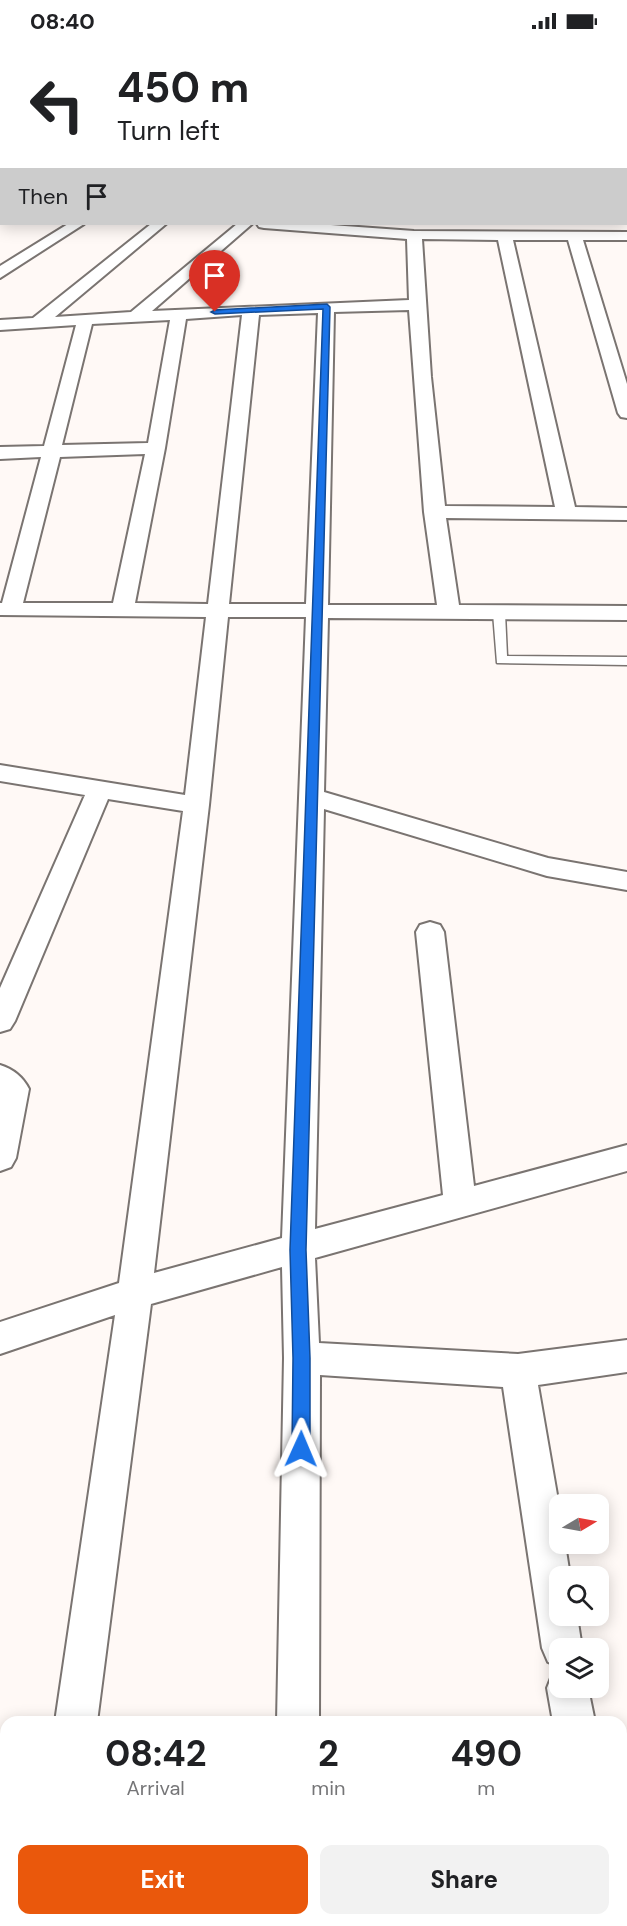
<!DOCTYPE html>
<style>
:root{--surface:#fff;--page:#f2f2f2;--text:#202124;--muted:#757577;--accent:#ea580c}
body{margin:0;font-family:"DM Sans",sans-serif;background:var(--page);color:var(--text);height:100vh;display:flex;flex-direction:column;font-size:22px;white-space:nowrap}
*{box-sizing:border-box;margin:0}
p{font-size:20px;color:var(--muted)}
.icon{flex:none;width:33px;height:33px;fill:none;stroke:currentColor;stroke-width:2;stroke-linecap:round;stroke-linejoin:round}
.map{position:relative;flex:1;overflow:hidden}
.details{position:absolute;left:0px;top:1674px;width:627px;height:210px;display:flex;flex-direction:column;background:var(--surface);border-radius:18px 18px 0 0;box-shadow:0 3px 15px #0003}
.details>*{flex:none}
.guide{position:absolute;left:0px;top:0px;width:627px;height:183px;box-shadow:0 3px 15px #0003;background:#fff;color:var(--text);overflow:hidden}
.needle{width:39px;rotate:80deg}
.buttons{position:absolute;left:549px;top:1452px;display:grid;gap:12px}
.buttons a{display:grid;place-items:center;width:60px;height:60px;border-radius:12px;background:var(--surface);box-shadow:0 3px 15px #0003;font-size:30px}
.pin{position:absolute;display:grid;place-items:center;width:51px;height:51px;color:#fff;margin:-62px -26px;border-radius:50% 50% 50% 0;rotate:-45deg;box-shadow:0 0 6px #0007}
.pin .icon{rotate:45deg}
.me{position:absolute;width:66px;margin:-33px;rotate:1deg;stroke-linejoin:round;filter:drop-shadow(0 0 4px #0008)}
.turn{display:flex;align-items:center;gap:21px;height:126px;padding:0 18px;font-size:27px}
.turn .icon{width:78px;height:78px;stroke-width:2.5}
.turn b{display:block;font-size:42px;line-height:51px}
.then{display:flex;align-items:center;height:57px;padding:0 18px;background:#0003;gap:12px;font-size:22px}
.eta{display:flex;justify-content:space-evenly;align-items:center;height:102px;text-align:center}
.eta b{font-size:36px;font-weight:700;line-height:42px}
.action{display:flex;gap:12px;margin-top:auto;padding:12px 18px}
.action a{flex:1;height:69px;border-radius:12px;background:var(--accent);color:#fff;font-size:24px;font-weight:700;line-height:69px;text-align:center}
.action a+a{background:var(--page);color:var(--text)}
.status{display:flex;justify-content:space-between;align-items:center;height:42px;padding:0 30px;background:var(--surface);direction:ltr}
.status svg{height:16px;fill:currentColor}
.map>svg:first-child{display:block}
.lines{fill:none;stroke-linecap:round;stroke-linejoin:round}
.lane-casing{stroke:#7a7471;stroke-width:3}
.street-casing{stroke:#7a7471;stroke-width:4}
.secondary-casing{stroke:#7a7471;stroke-width:3}
.lane{fill:#fff;fill-rule:evenodd}
.street{fill:#fff;fill-rule:evenodd}
.secondary{fill:#fedac2;fill-rule:evenodd}
.route{fill:#1a73e8;stroke:#114b97;stroke-width:1.5}
</style>
<div class="status"><b>08:40</b><svg viewBox="0 0 49 12"><path d="M0 12V9h3v3zM5 12V6h3v6zM10 12V3h3v9zM15 12V0h3v12zM26 1h20v11H26zM47 4h2v5h-2z"/></svg></div>
<div class="map">
<svg width="627" height="1884" viewBox="0 0 627 1884">
<rect width="100%" height="100%" fill="#fff9f6"/>
<g class="lines">
<defs>
<path id="lane" d="M 499,568 L 505,571 L 507,614 L 627,615 L 627,623 L 497,621 L 493,571 Z"/>
<path id="street" d="M 25,0 L 37,0 L 25,2 Z
M 85,0 L 97,0 L 85,2 Z
M 148,0 L 160,0 L 160,2 L 148,2 Z
M 200,0 L 212,0 L 200,2 Z
M 333,0 L 351,0 L 352,2 L 334,2 Z
M 384,0 L 396,0 L 396,2 L 384,2 Z
M 490,0 L 502,0 L 502,2 L 491,2 Z
M 586,0 L 598,0 L 598,2 L 587,2 Z
M 626,18 L 627,18 L 627,24 L 626,24 Z
M 626,45 L 627,45 L 627,53 L 626,53 Z
M 2,59 L 2,69 L 0,70 L 0,60 Z
M 626,71 L 627,71 L 627,79 L 626,79 Z
M 626,96 L 627,96 L 627,104 L 626,104 Z
M 0,119 L 2,119 L 2,127 L 0,127 Z
M 0,169 L 2,169 L 0,178 Z
M 68,182 L 84,182 L 0,236 L 0,224 Z
M 151,182 L 166,182 L 55,275 L 131,270 L 237,182 L 252,182 L 152,269 L 409,258 L 407,197 L 264,186 L 259,185 L 257,182 L 317,182 L 414,189 L 627,190 L 627,198 L 583,198 L 627,342 L 627,376 L 621,375 L 618,371 L 568,198 L 513,198 L 575,465 L 627,466 L 627,478 L 446,476 L 459,563 L 627,564 L 627,578 L 328,576 L 324,750 L 548,816 L 627,830 L 627,848 L 547,834 L 324,767 L 315,1187 L 443,1153 L 416,890 L 420,883 L 430,880 L 440,883 L 444,890 L 474,1144 L 627,1103 L 627,1129 L 315,1216 L 319,1301 L 518,1312 L 627,1298 L 627,1330 L 538,1343 L 560,1470 L 560,1502 L 565,1502 L 570,1534 L 560,1534 L 560,1574 L 577,1574 L 582,1606 L 560,1606 L 560,1625 L 548,1620 L 542,1606 L 503,1345 L 320,1333 L 319,1680 L 277,1680 L 284,1316 L 282,1225 L 151,1262 L 97,1680 L 55,1680 L 115,1273 L 0,1312 L 0,1280 L 119,1241 L 183,769 L 108,757 L 15,979 L 10,987 L 0,990 L 0,946 L 85,753 L 0,739 L 0,723 L 185,753 L 206,575 L 0,573 L 0,561 L 2,561 L 41,415 L 0,417 L 0,405 L 44,404 L 76,283 L 0,288 L 0,278 L 33,276 ZM 422,197 L 498,198 L 555,465 L 445,464 L 431,335 ZM 409,268 L 424,470 L 437,563 L 328,563 L 334,270 ZM 318,271 L 306,562 L 229,562 L 259,273 ZM 242,273 L 208,562 L 135,561 L 165,406 L 186,277 ZM 170,278 L 148,401 L 62,403 L 92,282 ZM 145,412 L 113,561 L 23,561 L 60,415 ZM 228,575 L 306,575 L 282,1196 L 154,1231 L 209,763 Z
M 0,1023 C 13,1027 23,1035 29,1047 L 16,1116 L 11,1125 L 0,1129 Z
M 560,1629 L 560,1646 L 588,1646 L 595,1680 L 553,1680 L 547,1646 L 553,1631 Z
M 621,1862 L 627,1876 L 627,1884 L 583,1884 L 582,1878 L 621,1878 Z
M 25,1878 L 71,1878 L 71,1884 L 25,1884 Z
M 273,1878 L 319,1878 L 319,1884 L 273,1884 Z"/>
<path id="secondary" d="M 0,89 L 2,89 L 2,99 L 0,99 Z
M 626,133 L 627,133 L 627,143 L 626,143 Z"/>
</defs>
<use href="#lane" class="lane-casing"/>
<use href="#street" class="street-casing"/>
<use href="#secondary" class="secondary-casing"/>
<use href="#lane" class="lane"/>
<use href="#street" class="street"/>
<use href="#secondary" class="secondary"/>
</g>
<path class="route" d="M 327,262 L 330,265 L 306,1208 L 310,1316 L 310,1407 L 307,1413 L 301,1416 L 295,1413 L 292,1407 L 293,1316 L 290,1208 L 323,267 L 215,272 L 211,270 L 215,268 Z"/>
</svg>
<div class="buttons">
<a><svg class="needle" viewBox="-14 -14 28 28"><path d="M0-13l5 13h-10z" fill="#e53935"/><path d="M0 13l5-13h-10z" fill="#757577"/></svg></a>
<a><svg class="icon" aria-label="search" viewBox="0 0 24 24"><circle cx="10" cy="10" r="6"/><path d="M15 15l6 6"/></svg></a>
<a><svg class="icon" aria-label="layers" viewBox="0 0 24 24"><path d="M12 4l9 5-9 5-9-5zM3 14l9 5 9-5"/></svg></a>
</div>
<div class="pin" style="left:215px;top:270px;background:#d93025"><svg class="icon" aria-label="arrive" viewBox="0 0 24 24"><path d="M6 21V4h12l-3 4 3 4H6"/></svg></div>
<svg class="me" style="left:301px;top:1407px" viewBox="-20 -20 40 40"><path d="M0-17L14 15 0 8-14 15z" fill="#1a73e8" stroke="#fff" stroke-width="4"/></svg>
<div class="guide">
<div class="turn"><svg class="icon" aria-label="left" viewBox="0 0 24 24"><path d="M17 20v-9H6M10 6l-5 5 5 5"/></svg><div><b>450 m</b>Turn left</div></div>
<div class="then">Then<svg class="icon" aria-label="arrive" viewBox="0 0 24 24"><path d="M6 21V4h12l-3 4 3 4H6"/></svg></div>
</div>
<section class="details">
<div class="eta">
<div><b>08:42</b><p>Arrival</p></div>
<div><b>2</b><p>min</p></div>
<div><b>490</b><p>m</p></div>
</div>
<div class="action"><a>Exit</a><a>Share</a></div>
</section>
</div>
